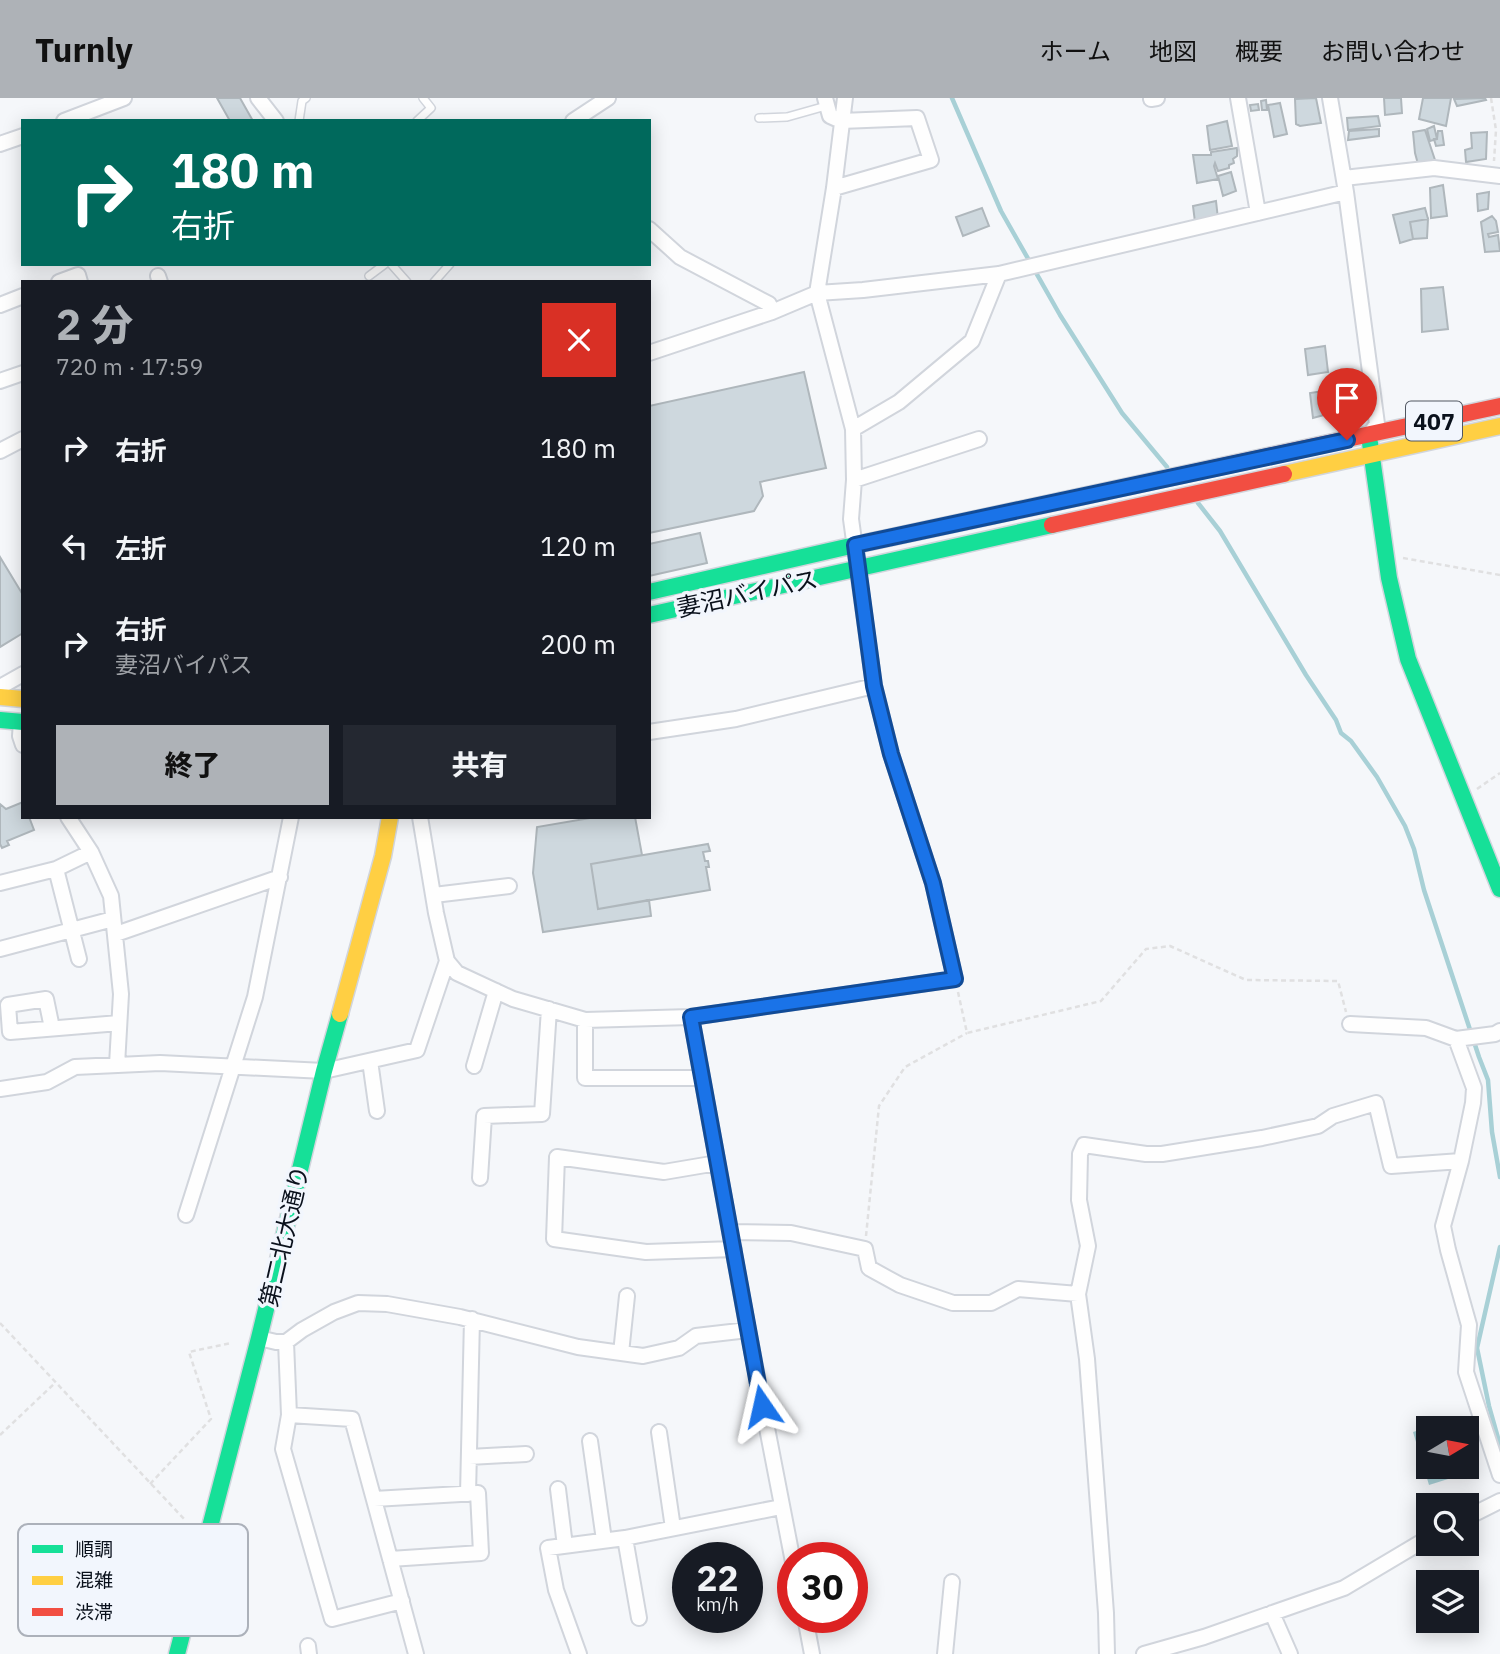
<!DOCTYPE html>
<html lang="ja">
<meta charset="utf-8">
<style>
:root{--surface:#171b24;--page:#242831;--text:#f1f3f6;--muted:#9ea1a6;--accent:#aeb2b7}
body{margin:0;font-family:"IBM Plex Sans","Noto Sans JP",sans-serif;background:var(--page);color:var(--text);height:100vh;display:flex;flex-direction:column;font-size:26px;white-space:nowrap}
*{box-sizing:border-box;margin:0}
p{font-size:23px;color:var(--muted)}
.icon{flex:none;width:38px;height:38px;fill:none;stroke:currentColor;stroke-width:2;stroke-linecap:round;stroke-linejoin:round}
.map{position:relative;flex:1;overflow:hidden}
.side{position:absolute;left:21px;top:182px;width:630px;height:539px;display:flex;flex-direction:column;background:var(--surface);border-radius:0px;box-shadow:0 4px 18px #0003}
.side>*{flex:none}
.banner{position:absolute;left:21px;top:21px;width:630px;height:147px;border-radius:0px;box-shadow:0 4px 18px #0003;background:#00695c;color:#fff;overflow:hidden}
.needle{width:46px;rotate:80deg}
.tools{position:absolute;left:1416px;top:1318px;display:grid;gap:14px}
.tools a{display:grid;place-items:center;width:63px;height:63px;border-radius:0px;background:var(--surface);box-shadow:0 4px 18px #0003;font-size:35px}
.speed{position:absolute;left:672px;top:1444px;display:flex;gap:14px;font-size:35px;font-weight:700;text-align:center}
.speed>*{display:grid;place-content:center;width:91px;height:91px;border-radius:50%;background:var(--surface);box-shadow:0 4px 18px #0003;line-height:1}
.speed small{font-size:18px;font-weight:400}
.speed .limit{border:10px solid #d22;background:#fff;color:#111}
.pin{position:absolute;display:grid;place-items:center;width:60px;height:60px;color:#fff;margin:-72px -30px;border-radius:50% 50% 50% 0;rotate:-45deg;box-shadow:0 0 7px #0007}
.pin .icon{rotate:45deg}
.me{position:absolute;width:77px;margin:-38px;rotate:349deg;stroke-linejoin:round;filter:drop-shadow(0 0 5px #0008)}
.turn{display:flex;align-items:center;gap:24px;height:147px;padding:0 35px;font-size:32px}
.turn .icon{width:91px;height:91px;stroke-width:2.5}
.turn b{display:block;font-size:49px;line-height:60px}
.round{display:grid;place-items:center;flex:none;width:74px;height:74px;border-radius:0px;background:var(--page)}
.summary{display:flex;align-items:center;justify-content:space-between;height:119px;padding:0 35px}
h1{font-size:42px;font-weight:800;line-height:52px;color:var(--accent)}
.button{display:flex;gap:14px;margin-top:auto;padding:14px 35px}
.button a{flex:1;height:80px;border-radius:0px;background:var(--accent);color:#111;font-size:28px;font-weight:800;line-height:80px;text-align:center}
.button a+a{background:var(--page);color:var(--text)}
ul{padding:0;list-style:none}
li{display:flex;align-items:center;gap:21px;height:98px;padding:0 35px}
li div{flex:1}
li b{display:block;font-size:26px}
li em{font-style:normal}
header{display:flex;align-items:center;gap:42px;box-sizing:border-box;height:98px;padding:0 35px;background:var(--accent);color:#111}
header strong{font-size:33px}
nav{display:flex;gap:38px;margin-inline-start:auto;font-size:24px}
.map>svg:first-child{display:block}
.water{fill:#a8d0d6}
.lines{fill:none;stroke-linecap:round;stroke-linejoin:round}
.stream{stroke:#a8d0d6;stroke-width:4.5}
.building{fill:#ced8de;stroke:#afb7bc;stroke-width:2}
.lane-casing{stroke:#d1d5dc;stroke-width:10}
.street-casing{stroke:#d1d5dc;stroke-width:18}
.fast-casing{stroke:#d1d5dc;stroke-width:19}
.slow-casing{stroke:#d1d5dc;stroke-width:19}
.jam-casing{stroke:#d1d5dc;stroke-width:19}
.path{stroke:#e0e0e1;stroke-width:2.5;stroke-dasharray:5 3.5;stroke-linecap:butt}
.lane{stroke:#fefefe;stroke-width:7}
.street{stroke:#fefefe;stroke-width:14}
.fast{stroke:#16e098;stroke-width:16}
.slow{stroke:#ffcf43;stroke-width:16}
.jam{stroke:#f24e42;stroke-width:16}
.route-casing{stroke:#114b97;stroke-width:18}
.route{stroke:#1a73e8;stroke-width:12}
.labels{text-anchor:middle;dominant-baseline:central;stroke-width:7;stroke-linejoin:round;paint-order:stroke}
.shield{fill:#f2f6fd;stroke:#505660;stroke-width:2}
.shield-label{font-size:23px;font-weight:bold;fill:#0a111c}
.street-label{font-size:24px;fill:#0a111c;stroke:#f2f6fd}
.key{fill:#f2f6fd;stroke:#acb1ba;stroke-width:2}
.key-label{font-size:19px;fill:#0a111c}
</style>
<header>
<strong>Turnly</strong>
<nav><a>ホーム</a><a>地図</a><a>概要</a><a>お問い合わせ</a></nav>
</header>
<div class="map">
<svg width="1500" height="1556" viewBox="0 0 1500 1556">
<rect width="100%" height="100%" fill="#f5f7fa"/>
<path class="water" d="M 1448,1323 L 1450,1330 L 1428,1330 L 1428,1368 L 1461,1369 L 1464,1376 L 1429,1387 L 1413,1334 Z"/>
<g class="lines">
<path class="stream" d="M 952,0 L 1001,113 L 1060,217 L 1122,315 L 1167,369
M 1198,405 L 1220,433 L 1306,577 L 1336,622 L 1341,635 L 1351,643 L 1377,679 L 1405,728 L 1414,751 L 1424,792 L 1479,959 L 1488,982 L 1492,1034 L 1500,1079
M 1500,1149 L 1477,1250 L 1489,1308 L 1500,1347"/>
</g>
<path class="building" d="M 217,0 L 240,0 L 253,23 L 230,23 Z
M 1316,0 L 1321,25 L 1300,28 L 1296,26 L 1295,1 Z
M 1384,0 L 1401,0 L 1402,15 L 1385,17 Z
M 1423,0 L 1451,0 L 1446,28 L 1419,21 Z
M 1485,0 L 1486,2 L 1457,8 L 1454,1 Z
M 1266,2 L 1267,12 L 1262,12 L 1261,3 Z
M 1280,5 L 1287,36 L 1274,39 L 1268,7 Z
M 1258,6 L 1259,12 L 1251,13 L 1250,7 Z
M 1378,18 L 1380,28 L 1348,32 L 1347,20 Z
M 1227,23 L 1232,48 L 1210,52 L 1207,28 Z
M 1434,28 L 1437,41 L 1430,43 L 1427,31 Z
M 1379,31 L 1379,38 L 1348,42 L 1349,33 Z
M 1425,32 L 1435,62 L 1418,66 L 1415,55 L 1413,34 Z
M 1438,33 L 1442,33 L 1444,47 L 1436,48 L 1434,41 L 1437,41 Z
M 1487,34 L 1486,61 L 1466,64 L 1465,52 L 1472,50 L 1471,35 Z
M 1237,50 L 1237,58 L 1233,61 L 1234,65 L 1229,67 L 1229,70 L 1218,73 L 1215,65 L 1214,68 L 1218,81 L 1197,85 L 1193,57 L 1211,57 L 1211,54 Z
M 1231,74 L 1236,93 L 1223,98 L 1218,78 Z
M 1443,87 L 1447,118 L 1431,120 L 1430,90 Z
M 1489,94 L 1488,111 L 1478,113 L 1477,96 Z
M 1216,103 L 1218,121 L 1195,124 L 1193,108 Z
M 982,110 L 989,128 L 963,138 L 956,119 Z
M 1425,110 L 1428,121 L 1410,124 L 1413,141 L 1400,145 L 1393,117 Z
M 1492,118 L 1496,123 L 1498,134 L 1488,136 L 1489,139 L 1498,137 L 1500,153 L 1485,154 L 1481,124 Z
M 1428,121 L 1427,140 L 1413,141 L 1410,124 Z
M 1443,189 L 1448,231 L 1422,234 L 1421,191 Z
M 1325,248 L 1328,274 L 1308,277 L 1305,251 Z
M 804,274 L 826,370 L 760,384 L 763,398 L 754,413 L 649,435 L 649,308 Z
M 1330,292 L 1335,314 L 1313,320 L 1310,295 Z
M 1355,312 L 1358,326 L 1340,329 L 1335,314 Z
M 700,435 L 707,465 L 649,478 L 649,446 Z
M 0,459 L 23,497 L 23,535 L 0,549 Z
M 23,704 L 23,719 L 29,719 L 34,732 L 7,743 L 9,747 L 2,750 L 0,746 L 0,706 L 6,711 Z
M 596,719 L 635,719 L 642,757 L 591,766 L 598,811 L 649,802 L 651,818 L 543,834 L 533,775 L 537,729 Z
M 708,746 L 710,753 L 703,754 L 705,763 L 708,763 L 709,769 L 706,769 L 710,792 L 598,811 L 591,766 Z"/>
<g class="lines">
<defs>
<path id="lane" d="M 759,20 L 787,19 L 826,8
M 299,23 L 302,3 L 306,0
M 417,23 L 431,10 L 423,0
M 391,166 L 407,184
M 369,178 L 385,166
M 434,184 L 450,166"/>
<path id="street" d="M 258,0 L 276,23
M 825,0 L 830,18 L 841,23 L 917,20 L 931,62 L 834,90
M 1238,0 L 1258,115
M 1330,0 L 1346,94 L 1377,326 L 1370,336
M 1151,1 L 1157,0
M 64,23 L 124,0
M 573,23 L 608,0
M 0,46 L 23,38
M 1344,80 L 1434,70 L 1500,78
M 649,131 L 680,159 L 769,206 L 772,214
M 158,178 L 160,184
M 59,184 L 78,177 L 80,184
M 0,207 L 23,198
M 649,255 L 772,214 L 817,195 L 863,192 L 999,176 L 1346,94
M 0,283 L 23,275
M 853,331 L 899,304 L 972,243 L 999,176
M 0,353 L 23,341
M 854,382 L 979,341
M 0,589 L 23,576
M 21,624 L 20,638 L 23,647
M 649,634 L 736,621 L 874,588
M 68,719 L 91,754 L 111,798 L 121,896 L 117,967
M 420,719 L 436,815 L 447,863 L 457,875 L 513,901 L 585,922 L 691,919 L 955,881 L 933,785 L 891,656 L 874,588 L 851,421 L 854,382 L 853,331 L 817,195 L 834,90 L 845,0
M 56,771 L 79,861
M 0,785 L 56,771 L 91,754
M 434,797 L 509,788
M 116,836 L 280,779
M 0,851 L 113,821
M 691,919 L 748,1232 L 793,1464
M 585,922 L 585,980 L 701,980
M 1350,926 L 1426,930 L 1456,941 L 1495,936 L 1500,933
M 52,930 L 46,901 L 8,907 L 10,934 L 119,925
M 1456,941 L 1474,990 L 1473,1005 L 1461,1063 L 1443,1128 L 1448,1152 L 1469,1227 L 1466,1274 L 1500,1377
M 370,963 L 377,1013
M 474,968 L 496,893
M 0,991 L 47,984 L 75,969 L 160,965 L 324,973 L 417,952 L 447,863
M 717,1065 L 664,1074 L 557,1059 L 554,1141 L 646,1154 L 734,1151
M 480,1080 L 484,1018 L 542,1016 L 549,911
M 186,1117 L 255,899 L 291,719
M 730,1134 L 791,1135 L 865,1151 L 869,1170 L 900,1187 L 953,1205 L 991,1205 L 1018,1191 L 1078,1196
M 259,1240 L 276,1244 L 286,1244 L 302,1232 L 334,1214 L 358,1205 L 387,1206 L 460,1219 L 578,1249 L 643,1258 L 679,1250 L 696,1238 L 748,1232
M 286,1244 L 289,1317 L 283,1351 L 332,1521 L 402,1503
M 621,1255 L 627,1198
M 289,1317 L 352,1321 L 416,1556
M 659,1334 L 673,1430
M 590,1343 L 604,1442
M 469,1359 L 526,1356
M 558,1391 L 565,1448
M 468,1396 L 472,1221
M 374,1401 L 478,1395 L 481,1455 L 390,1461
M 1466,1420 L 1500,1403
M 625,1440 L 639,1520
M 1272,1515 L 1290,1556
M 805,1519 L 812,1556
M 308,1548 L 309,1556
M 579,1556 L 556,1492 L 548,1450 L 625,1440 L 781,1409
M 945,1556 L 952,1484
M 1107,1556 L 1106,1515 L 1087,1261 L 1078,1196 L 1088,1148 L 1079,1102 L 1080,1056 L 1084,1047 L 1146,1056 L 1162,1056 L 1262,1040 L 1318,1028 L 1333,1018 L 1376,1005 L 1391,1068 L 1461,1063
M 1144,1556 L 1204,1539 L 1344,1490 L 1428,1440"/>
<path id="fast" d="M 1370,345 L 1389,480 L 1408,561 L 1500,791
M 649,494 L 855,447 L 1060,403
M 649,517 L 1052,427
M 0,622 L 23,624
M 177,1556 L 259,1240 L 324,973 L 340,916"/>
<path id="slow" d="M 1284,376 L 1500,328
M 0,599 L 23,601
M 340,916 L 383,758 L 390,719"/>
<path id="jam" d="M 1060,403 L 1500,308
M 1052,427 L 1284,376"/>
</defs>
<use href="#lane" class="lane-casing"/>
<use href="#street" class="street-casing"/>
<use href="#fast" class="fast-casing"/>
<use href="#slow" class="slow-casing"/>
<use href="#jam" class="jam-casing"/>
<path class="path" d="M 1491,0 L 1496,32 L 1494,63
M 1403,460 L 1500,477
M 1477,691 L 1500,675
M 958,894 L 967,935 L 1101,903 L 1146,851 L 1170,848 L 1246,882 L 1338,883 L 1346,914
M 866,1138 L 879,1008 L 905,969 L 967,935
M 0,1225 L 185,1422
M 0,1337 L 55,1285
M 150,1386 L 211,1321 L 189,1254 L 231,1245"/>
<use href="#lane" class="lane"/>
<use href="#street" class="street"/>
<use href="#fast" class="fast"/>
<use href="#slow" class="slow"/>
<use href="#jam" class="jam"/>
</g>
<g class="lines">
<defs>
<path id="route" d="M 762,1308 L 691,919 L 955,881 L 933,785 L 891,656 L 874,588 L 855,447 L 1347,342"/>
</defs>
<use href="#route" class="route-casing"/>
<use href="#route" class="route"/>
</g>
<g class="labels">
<rect class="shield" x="1406" y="303.5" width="56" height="39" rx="5"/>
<g class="shield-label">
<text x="1434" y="323">407</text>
</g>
<g class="street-label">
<text transform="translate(747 495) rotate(-12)">妻沼バイパス</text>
<text transform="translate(284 1138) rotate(-77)">第二北大通り</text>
</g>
</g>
<rect x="18" y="1426" width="230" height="112" rx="10" class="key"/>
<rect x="32" y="1447" width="31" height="8" fill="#16e098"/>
<rect x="32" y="1478" width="31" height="9" fill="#ffcf43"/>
<rect x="32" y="1510" width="31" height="8" fill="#f24e42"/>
<g class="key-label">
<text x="75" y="1458">順調</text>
<text x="75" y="1489">混雑</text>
<text x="75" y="1521">渋滞</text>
</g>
</svg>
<div class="tools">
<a><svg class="needle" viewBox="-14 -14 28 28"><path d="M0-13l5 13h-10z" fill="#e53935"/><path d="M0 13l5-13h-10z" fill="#9ea1a6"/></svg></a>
<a><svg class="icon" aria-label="search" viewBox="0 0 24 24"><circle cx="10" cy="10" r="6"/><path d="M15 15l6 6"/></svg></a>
<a><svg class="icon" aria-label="layers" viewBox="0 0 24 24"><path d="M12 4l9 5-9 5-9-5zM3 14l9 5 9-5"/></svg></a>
</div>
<div class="speed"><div>22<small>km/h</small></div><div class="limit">30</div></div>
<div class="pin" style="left:1347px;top:342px;background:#d93025"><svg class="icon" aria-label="arrive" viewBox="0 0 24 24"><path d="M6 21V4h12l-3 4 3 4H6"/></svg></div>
<svg class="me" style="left:762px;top:1308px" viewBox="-20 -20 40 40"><path d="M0-17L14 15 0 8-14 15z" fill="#1a73e8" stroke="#fff" stroke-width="4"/></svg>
<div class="banner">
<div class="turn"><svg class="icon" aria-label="right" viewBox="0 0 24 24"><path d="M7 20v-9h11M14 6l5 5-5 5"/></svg><div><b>180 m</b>右折</div></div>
</div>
<section class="side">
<div class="summary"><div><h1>2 分</h1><p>720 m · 17:59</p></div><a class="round" style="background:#d93025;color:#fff"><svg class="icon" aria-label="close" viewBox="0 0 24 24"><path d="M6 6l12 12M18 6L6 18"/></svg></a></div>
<ul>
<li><svg class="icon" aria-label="right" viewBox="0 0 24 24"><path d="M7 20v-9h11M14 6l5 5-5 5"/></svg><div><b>右折</b></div><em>180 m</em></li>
<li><svg class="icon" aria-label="left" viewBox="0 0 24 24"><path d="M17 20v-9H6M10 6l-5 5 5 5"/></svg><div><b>左折</b></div><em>120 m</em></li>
<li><svg class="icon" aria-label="right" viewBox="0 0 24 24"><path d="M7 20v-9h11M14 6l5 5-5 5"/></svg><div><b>右折</b><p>妻沼バイパス</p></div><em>200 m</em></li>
</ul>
<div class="button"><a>終了</a><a>共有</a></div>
</section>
</div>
